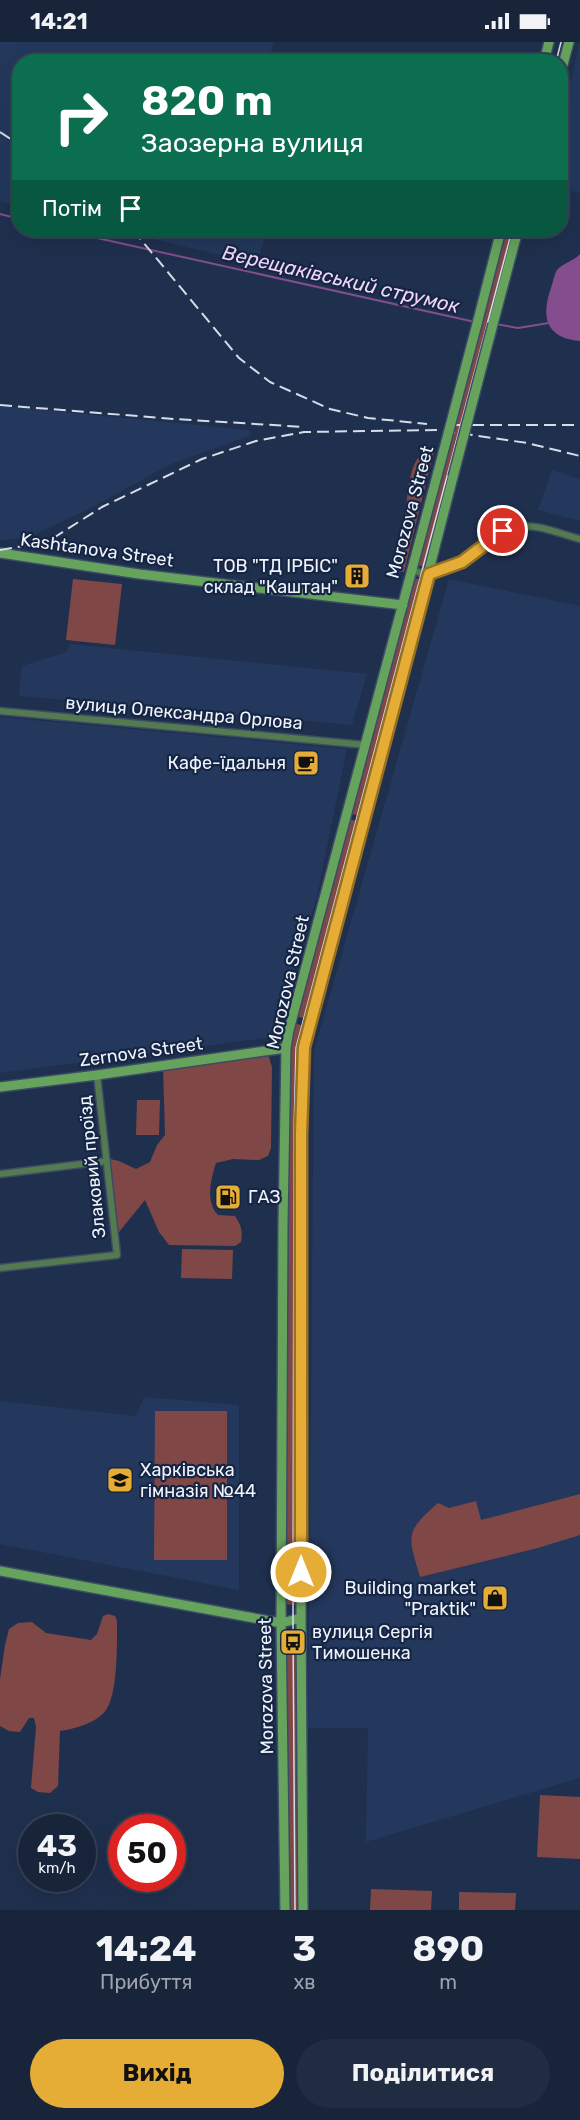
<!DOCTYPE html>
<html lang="uk">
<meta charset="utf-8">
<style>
:root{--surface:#17243a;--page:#202c42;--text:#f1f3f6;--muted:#9ea4af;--line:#364154;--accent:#e6ad36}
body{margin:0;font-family:Rubik,sans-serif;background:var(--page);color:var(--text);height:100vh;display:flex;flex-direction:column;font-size:22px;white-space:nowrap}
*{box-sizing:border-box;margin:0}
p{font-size:20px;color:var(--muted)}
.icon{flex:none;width:33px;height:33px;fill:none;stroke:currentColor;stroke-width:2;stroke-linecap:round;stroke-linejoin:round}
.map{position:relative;height:1868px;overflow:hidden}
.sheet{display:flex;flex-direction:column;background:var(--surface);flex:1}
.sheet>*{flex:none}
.banner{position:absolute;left:12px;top:12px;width:556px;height:183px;border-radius:24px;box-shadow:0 6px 24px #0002,0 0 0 2px var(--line);background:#0b6e4f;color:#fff;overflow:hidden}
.speed{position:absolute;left:18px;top:1772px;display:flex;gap:12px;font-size:30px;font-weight:700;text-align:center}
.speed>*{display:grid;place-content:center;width:78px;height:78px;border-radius:50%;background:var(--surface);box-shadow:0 6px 24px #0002,0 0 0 2px var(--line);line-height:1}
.speed small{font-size:15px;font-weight:400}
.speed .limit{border:9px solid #d22;background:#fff;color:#111}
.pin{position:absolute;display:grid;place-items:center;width:51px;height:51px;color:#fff;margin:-26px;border:3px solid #fff;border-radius:50%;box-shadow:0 2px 6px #0007}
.me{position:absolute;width:66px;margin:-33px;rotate:0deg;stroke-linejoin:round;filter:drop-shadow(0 0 4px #0008)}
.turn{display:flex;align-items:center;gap:21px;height:126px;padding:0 30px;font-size:27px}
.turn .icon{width:78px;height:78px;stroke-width:2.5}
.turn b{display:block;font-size:42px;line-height:51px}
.then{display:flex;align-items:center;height:57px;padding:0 30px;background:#0003;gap:12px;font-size:22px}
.eta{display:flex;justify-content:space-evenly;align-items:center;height:102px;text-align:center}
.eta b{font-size:36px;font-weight:700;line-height:42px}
.primary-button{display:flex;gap:12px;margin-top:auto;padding:12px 30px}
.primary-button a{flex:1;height:69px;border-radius:36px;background:var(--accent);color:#111;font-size:24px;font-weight:700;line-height:69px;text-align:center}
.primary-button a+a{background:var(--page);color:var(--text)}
.status{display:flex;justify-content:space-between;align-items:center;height:42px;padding:0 30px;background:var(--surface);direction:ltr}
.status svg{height:16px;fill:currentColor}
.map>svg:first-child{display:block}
.built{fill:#23385c}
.green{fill:#7f4847}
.water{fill:#844d8d}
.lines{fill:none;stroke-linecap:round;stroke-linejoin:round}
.stream{stroke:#844d8d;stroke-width:2}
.street-casing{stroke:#3c4b66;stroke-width:9}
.secondary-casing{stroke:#3c4b66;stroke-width:12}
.street{stroke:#547a4f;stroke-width:6}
.secondary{stroke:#66a45d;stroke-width:9}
.tram{stroke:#d7dde8;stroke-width:1.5}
.rail{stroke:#d7dde8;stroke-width:2;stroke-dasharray:12 6;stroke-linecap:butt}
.secondary-bridge-casing{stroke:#3c4b66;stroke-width:12;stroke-linecap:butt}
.secondary-bridge{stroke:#66a45d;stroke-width:9}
.route-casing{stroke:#967023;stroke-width:15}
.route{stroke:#e6ad36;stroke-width:10}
.labels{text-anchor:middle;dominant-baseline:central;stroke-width:4.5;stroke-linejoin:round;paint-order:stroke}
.street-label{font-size:18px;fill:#eff4fc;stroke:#152543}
.poi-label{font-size:18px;fill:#eff4fc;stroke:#152543;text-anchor:end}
.water-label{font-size:20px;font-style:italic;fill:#f3d5f9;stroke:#152543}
</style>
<div class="status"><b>14:21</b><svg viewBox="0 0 49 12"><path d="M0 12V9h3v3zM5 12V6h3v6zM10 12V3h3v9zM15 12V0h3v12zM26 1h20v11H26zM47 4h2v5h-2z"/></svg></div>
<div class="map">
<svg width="580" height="1868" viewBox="0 0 580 1868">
<rect width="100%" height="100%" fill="#1f304e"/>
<path class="built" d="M 0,0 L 274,0 L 268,19 L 20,20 L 19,164 L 0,159 Z
M 580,0 L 580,151 L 561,147 L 561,79 Z
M 116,188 L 267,188 L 257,222 Z
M 0,364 L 249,388 L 252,393 L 171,422 L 89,467 L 27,496 L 0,498 Z
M 552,428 L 580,437 L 580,479 L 538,468 Z
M 449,537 L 580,564 L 580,1736 L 366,1800 L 368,1686 L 308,1686 L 314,1009 Z
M 69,602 L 367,632 L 352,683 L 19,654 L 22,624 L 67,610 Z
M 0,675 L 347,707 L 317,854 L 274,995 L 0,1031 Z
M 144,1355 L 239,1363 L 239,1548 L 0,1502 L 0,1359 L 136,1374 Z"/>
<path class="green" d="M 504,188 L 515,188 L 426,525 L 417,523 Z
M 434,409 L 404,530 L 396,529 C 394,513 401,498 404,482 C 408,462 406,440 415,421 C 418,414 426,410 434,409 Z
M 414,536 L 422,538 L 362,774 L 351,772 Z
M 73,537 L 122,542 L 115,603 L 66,598 Z
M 349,777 L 360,780 L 306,977 L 296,974 Z
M 294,981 L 304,984 L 298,1017 L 295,1563 L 284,1562 L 289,1013 Z
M 267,1009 L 272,1025 L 271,1106 L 268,1114 L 259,1118 L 233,1117 L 216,1121 C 211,1136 205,1160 218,1173 L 235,1174 C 241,1183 243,1189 241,1200 L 235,1204 L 169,1203 L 159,1190 L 145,1158 L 115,1195 L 107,1119 L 110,1117 L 119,1119 L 136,1127 L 150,1120 L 157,1103 L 165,1093 L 163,1024 Z
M 137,1058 L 160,1058 L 159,1093 L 136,1093 Z
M 182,1207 L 233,1208 L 232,1237 L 181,1236 Z
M 155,1369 L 227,1369 L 227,1518 L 154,1518 Z
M 580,1452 L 580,1493 L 538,1506 L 420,1535 C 408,1493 404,1491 438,1461 L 449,1466 L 476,1459 L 481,1478 Z
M 108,1572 L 115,1574 L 117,1579 C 117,1601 118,1651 106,1668 C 97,1681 74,1687 60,1689 L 58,1744 L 50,1751 L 38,1750 L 31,1746 L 36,1685 L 34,1676 L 29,1676 L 20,1690 L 9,1689 L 0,1684 L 0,1637 L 5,1603 L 9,1587 L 18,1581 L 32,1580 L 46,1591 L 91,1598 L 97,1592 L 103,1574 Z
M 285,1604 L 296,1604 L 298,1868 L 288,1868 Z
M 540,1753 L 580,1755 L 580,1817 L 537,1815 Z
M 371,1847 L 432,1849 L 431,1868 L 370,1868 Z
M 459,1850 L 516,1851 L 515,1868 L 459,1868 Z"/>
<path class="water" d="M 580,212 L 580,299 C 545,296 541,274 551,246 C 553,240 554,233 557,228 C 563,221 574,219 580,212 Z"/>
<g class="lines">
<path class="stream" d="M 0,172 L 20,177
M 61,188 L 475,280
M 495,282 L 518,286 L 549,281"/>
<defs>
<path id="street" d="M 412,528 C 417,530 425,532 430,532 C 465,527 483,491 516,485 C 537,481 560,492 580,497
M 0,669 L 366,703
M 0,1132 L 107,1119
M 0,1226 L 117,1213 L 97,1033"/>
<path id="secondary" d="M 544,20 L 549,0
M 561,30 L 569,0
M 478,278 L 501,188
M 493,282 L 518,188
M 0,511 L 139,532 L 403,563
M 0,1045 L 97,1033 L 286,1006
M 0,1529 L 281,1581 L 301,1576
M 285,1868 L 281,1581 L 283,1182 L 286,1006 L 289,988 L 438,430
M 303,1868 L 301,1577 L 302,1016 L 307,989 L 365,777 L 453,435"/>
</defs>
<use href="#street" class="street-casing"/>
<use href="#secondary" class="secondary-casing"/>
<use href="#street" class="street"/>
<use href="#secondary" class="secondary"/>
<path class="tram" d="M 556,20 L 561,0
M 295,1868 L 293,1588 L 294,1091 L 296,1006 L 512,188"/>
<path class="rail" d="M 0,90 L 20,103
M 133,188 L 239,316 L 270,340 L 330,367 L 368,376 L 427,382
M 0,363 L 174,377 L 305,385
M 454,383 L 580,383
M 0,508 L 23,504 L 55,495 L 102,465 L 202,417 L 256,399 L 304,390 L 438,388 L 527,401 L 580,414"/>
<defs>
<path id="secondary-bridge" d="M 438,430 L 478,278
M 453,435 L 493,282"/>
</defs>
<use href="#secondary-bridge" class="secondary-bridge-casing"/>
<use href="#secondary-bridge" class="secondary-bridge"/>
</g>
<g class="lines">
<defs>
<path id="route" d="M 301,1530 L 301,1092 L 304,1005 L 429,532 L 462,520 L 503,489"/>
</defs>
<use href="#route" class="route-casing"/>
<use href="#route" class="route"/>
</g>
<defs>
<symbol id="building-square" viewBox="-11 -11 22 22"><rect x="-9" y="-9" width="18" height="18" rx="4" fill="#e6ad36" stroke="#152543"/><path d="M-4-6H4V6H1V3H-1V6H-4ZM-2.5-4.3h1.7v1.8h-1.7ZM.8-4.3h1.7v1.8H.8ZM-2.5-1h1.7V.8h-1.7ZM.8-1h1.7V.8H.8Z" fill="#111"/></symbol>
<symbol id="cafe-square" viewBox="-11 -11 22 22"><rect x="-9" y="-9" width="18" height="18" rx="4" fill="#e6ad36" stroke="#152543"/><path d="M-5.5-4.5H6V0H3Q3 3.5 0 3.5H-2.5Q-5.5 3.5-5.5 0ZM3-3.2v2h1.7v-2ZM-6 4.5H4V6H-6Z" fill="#111"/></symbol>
<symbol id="fuel-square" viewBox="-11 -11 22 22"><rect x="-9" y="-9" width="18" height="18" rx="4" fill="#e6ad36" stroke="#152543"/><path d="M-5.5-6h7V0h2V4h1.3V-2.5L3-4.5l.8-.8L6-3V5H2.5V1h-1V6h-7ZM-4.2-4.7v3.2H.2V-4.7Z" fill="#111"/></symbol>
<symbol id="school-square" viewBox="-11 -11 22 22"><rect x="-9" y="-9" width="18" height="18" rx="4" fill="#e6ad36" stroke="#152543"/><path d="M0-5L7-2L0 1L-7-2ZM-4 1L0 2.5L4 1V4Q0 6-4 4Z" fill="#111"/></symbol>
<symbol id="shop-square" viewBox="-11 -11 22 22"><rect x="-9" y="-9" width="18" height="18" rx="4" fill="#e6ad36" stroke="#152543"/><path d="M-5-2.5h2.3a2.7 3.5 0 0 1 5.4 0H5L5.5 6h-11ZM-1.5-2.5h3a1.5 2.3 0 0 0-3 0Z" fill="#111"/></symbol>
<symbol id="bus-square" viewBox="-11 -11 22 22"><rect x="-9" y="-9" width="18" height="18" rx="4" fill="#e6ad36" stroke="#152543"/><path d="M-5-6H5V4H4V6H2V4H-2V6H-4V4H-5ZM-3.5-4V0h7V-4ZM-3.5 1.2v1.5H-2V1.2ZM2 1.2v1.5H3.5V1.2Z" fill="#111"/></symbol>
</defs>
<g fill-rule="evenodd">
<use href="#building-square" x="342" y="519" width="30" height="30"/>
<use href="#cafe-square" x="291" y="706" width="30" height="30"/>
<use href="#fuel-square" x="213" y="1140" width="30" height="30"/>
<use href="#school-square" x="105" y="1423" width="30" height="30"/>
<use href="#shop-square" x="480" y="1541" width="30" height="30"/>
<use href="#bus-square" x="278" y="1585" width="30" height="30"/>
</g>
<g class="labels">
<g class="street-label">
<text transform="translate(410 470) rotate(-75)">Morozova Street</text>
<text transform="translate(97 508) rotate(8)">Kashtanova Street</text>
<text transform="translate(184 671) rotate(5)">вулиця Олександра Орлова</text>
<text transform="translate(288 940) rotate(-77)">Morozova Street</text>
<text transform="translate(141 1010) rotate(-8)">Zernova Street</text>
<text transform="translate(92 1125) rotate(-96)">Злаковий проїзд</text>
<text transform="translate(266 1644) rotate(-91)">Morozova Street</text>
</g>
<g class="poi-label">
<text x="338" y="524">ТОВ "ТД ІРБІС"<tspan x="338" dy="21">склад "Каштан"</tspan></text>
<text x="286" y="721">Кафе-їдальня</text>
<text x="248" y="1155" text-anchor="start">ГАЗ</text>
<text x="140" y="1428" text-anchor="start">Харківська<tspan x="140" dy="21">гімназія №44</tspan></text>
<text x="476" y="1546">Building market<tspan x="476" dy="21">"Praktik"</tspan></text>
<text x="312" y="1590" text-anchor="start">вулиця Сергія<tspan x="312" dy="21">Тимошенка</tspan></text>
</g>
<g class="water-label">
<text transform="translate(341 237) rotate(13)">Верещаківський струмок</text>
</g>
</g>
</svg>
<div class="speed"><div>43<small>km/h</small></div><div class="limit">50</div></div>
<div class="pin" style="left:503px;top:489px;background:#d93025"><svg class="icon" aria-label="arrive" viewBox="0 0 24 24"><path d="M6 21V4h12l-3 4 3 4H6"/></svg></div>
<svg class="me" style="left:301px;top:1530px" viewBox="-20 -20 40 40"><circle r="17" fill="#e6ad36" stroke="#fff" stroke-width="3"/><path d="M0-11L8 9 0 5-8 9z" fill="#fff"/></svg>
<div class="banner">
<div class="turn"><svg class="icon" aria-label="right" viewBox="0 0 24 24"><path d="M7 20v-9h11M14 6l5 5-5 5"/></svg><div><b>820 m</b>Заозерна вулиця</div></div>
<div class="then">Потім<svg class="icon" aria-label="arrive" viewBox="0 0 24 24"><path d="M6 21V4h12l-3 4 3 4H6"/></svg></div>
</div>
</div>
<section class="sheet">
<div class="eta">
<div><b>14:24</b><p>Прибуття</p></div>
<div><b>3</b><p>хв</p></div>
<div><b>890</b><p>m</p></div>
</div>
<div class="primary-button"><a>Вихід</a><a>Поділитися</a></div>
</section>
